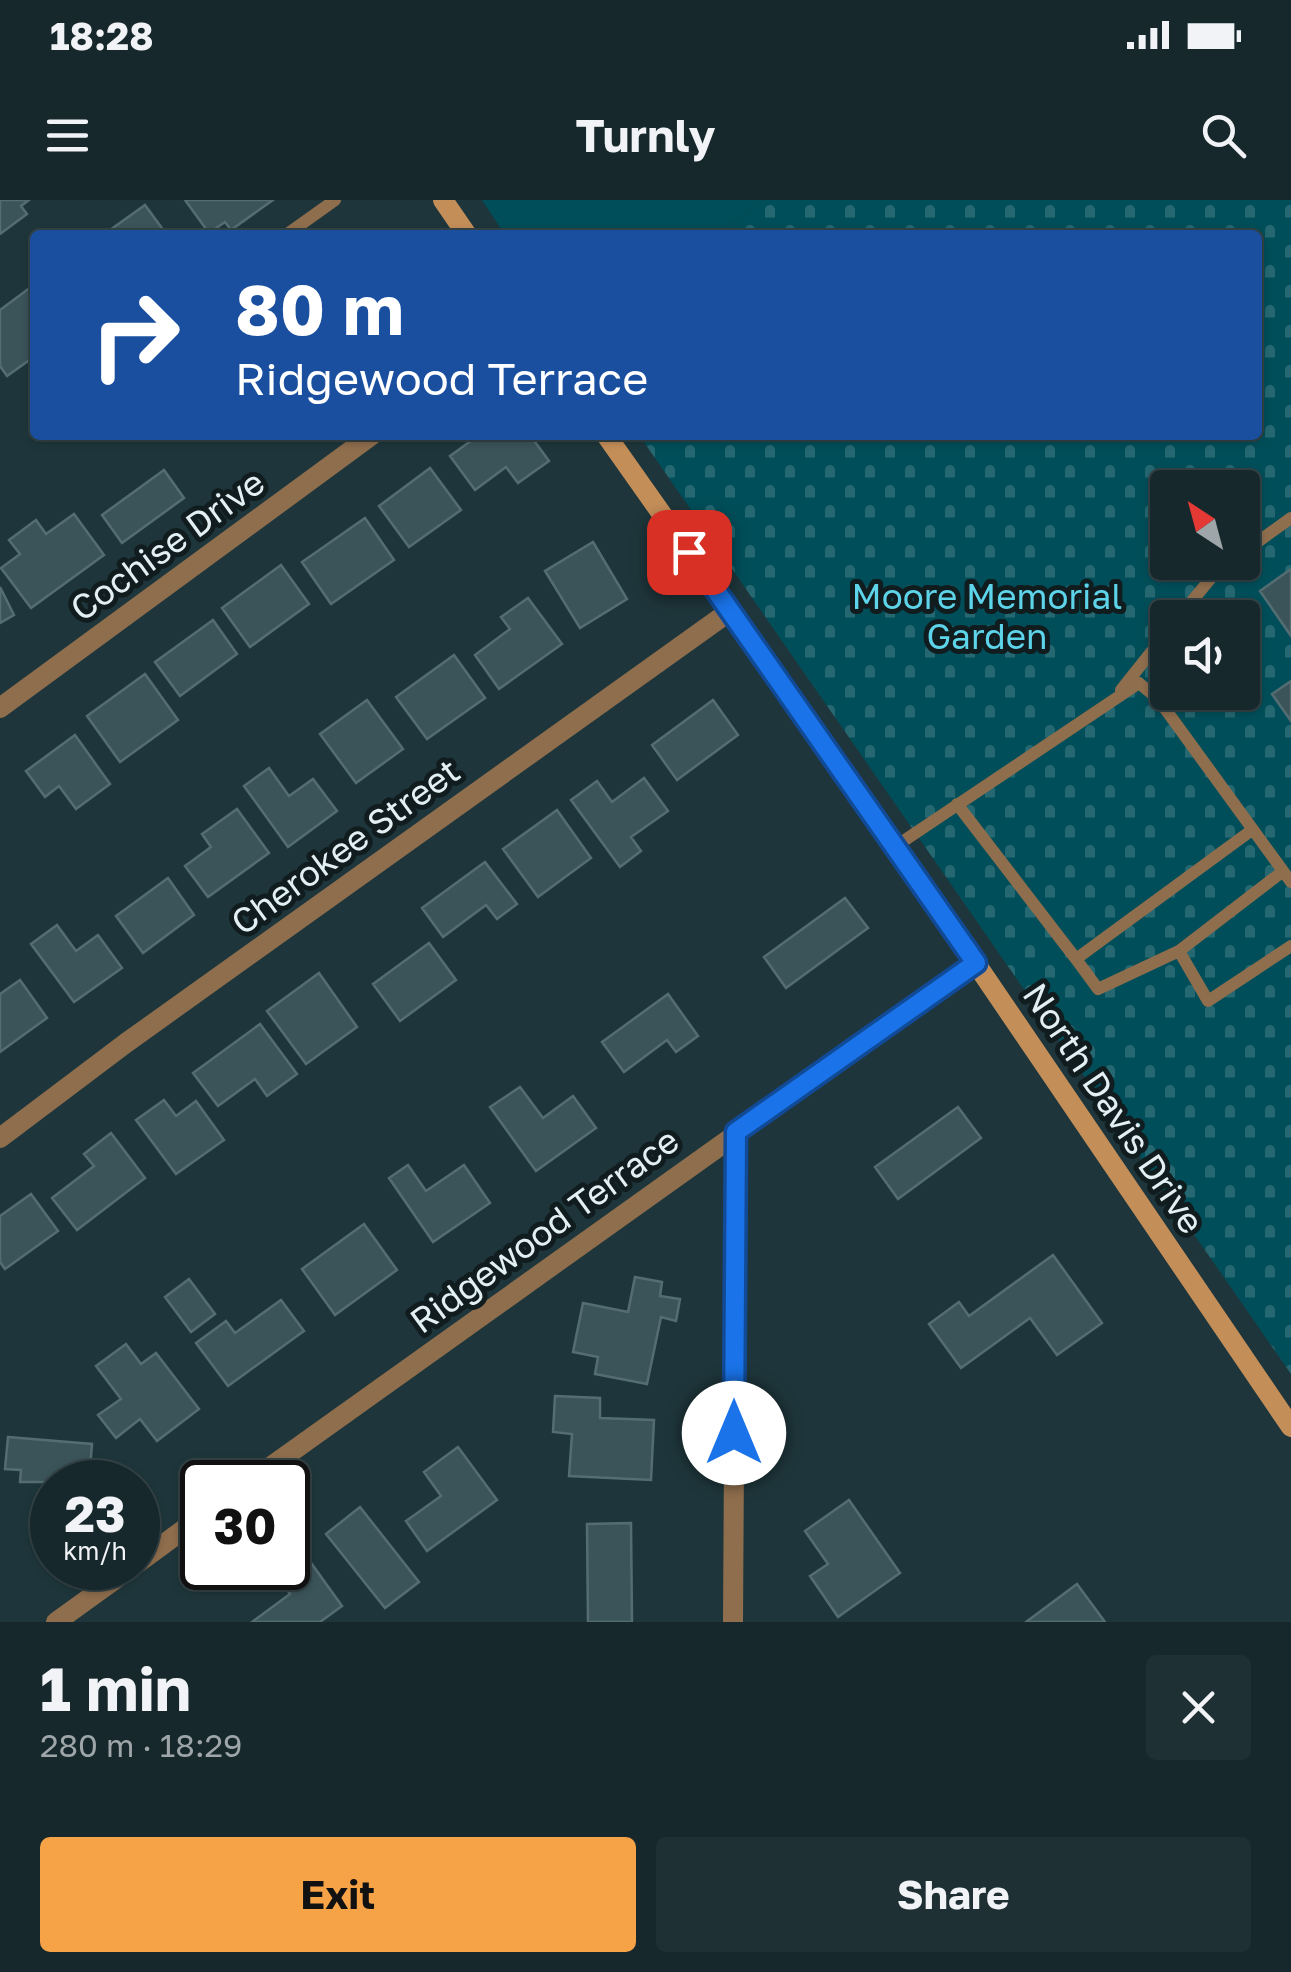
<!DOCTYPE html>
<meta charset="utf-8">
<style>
:root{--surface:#16282c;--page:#1f3034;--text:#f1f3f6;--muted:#9ea6a9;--line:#354448;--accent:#f6a247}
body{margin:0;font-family:"Golos Text",sans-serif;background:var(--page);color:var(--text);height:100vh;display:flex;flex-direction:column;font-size:38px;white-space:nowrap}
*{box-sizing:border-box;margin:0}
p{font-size:32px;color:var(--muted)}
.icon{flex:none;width:55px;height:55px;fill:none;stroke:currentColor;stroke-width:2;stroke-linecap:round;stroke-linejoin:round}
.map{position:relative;height:1422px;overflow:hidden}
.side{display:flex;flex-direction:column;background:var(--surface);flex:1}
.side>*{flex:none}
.top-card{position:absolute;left:30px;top:30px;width:1232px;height:210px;border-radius:10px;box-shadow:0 2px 8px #0004,0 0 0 2px var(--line);background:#1a4fa0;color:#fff;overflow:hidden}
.needle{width:65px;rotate:324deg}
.fabs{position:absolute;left:1150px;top:270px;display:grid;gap:20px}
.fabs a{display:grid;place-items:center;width:110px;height:110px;border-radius:10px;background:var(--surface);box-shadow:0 2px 8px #0004,0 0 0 2px var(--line);font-size:50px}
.speed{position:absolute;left:30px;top:1260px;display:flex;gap:20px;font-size:50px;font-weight:700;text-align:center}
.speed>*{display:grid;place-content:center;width:130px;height:130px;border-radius:50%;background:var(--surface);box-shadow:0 2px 8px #0004,0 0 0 2px var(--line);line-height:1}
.speed small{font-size:25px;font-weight:400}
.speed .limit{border:5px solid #111;border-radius:15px;background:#fff;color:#111}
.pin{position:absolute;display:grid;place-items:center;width:85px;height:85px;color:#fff;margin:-42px;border-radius:20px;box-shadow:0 5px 15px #0006}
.me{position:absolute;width:110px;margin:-55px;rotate:0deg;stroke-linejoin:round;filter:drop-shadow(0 0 8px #0008)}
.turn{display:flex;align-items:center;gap:35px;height:210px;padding:0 40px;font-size:45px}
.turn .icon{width:130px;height:130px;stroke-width:2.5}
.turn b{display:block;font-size:70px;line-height:85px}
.round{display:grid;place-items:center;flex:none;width:105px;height:105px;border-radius:10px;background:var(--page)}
.overview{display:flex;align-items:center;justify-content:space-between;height:170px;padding:0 40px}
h1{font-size:60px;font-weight:700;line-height:75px}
.action{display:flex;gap:20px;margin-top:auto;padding:20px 40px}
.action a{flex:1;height:115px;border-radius:10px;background:var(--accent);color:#111;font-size:40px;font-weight:700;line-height:115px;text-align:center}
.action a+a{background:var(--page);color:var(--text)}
.status{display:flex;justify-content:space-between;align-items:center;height:70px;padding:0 50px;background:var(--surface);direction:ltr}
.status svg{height:28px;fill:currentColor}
header{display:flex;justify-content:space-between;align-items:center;height:130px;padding:0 40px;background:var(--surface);font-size:45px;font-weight:700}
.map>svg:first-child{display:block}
.green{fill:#004e59}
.cemetery{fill:url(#cemetery-stones);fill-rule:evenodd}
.building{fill:#3b5459;stroke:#546d73;stroke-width:2.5}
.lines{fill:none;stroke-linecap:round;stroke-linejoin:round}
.lane{stroke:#8f6e4d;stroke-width:12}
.street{stroke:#8f6e4d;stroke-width:20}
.secondary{stroke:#c48e59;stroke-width:20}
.route-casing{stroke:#114b97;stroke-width:25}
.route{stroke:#1a73e8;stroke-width:18}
.labels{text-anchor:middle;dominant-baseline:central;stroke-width:10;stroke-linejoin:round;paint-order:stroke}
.street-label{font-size:35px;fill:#e2f0f3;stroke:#111c1e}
.park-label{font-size:35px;fill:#5dd4e9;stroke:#111c1e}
</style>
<div class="status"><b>18:28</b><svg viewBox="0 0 49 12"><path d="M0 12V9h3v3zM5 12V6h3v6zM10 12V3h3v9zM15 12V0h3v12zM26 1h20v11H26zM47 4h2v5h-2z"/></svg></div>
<header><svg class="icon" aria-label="menu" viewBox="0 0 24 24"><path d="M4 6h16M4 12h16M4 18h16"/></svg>Turnly<svg class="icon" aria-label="search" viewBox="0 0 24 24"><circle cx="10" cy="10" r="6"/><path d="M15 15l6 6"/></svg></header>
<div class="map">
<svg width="1291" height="1422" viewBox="0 0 1291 1422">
<defs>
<pattern id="cemetery-stones" width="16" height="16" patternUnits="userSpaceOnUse" patternTransform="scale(2.5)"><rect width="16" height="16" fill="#004e59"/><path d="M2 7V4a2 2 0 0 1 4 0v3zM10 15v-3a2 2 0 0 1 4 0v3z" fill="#256871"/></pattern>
</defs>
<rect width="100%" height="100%" fill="#1e363b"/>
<path class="green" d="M 482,0 L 765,0 L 717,35 L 505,35 Z"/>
<path class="cemetery" d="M 765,0 L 1291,0 L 1291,1174 L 639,235 L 1258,235 L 1258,35 L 717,35 ZM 1168,288 L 1242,288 L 1242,362 L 1168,362 ZM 1168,418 L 1242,418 L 1242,492 L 1168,492 Z"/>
<path class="building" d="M 0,0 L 29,0 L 21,6 L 27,14 L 0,34 Z
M 185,0 L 273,0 L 231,30 L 225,22 L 209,33 Z
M 145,5 L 167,35 L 103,35 Z
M 35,84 L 35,156 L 7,176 L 0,166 L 0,110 Z
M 479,235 L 530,235 L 549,261 L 518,283 L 506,267 L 475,290 L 450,256 Z
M 430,268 L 461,310 L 409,347 L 379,306 Z
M 164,270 L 184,298 L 122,343 L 102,315 Z
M 74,314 L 104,355 L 31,408 L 1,368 L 20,354 L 9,340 L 36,320 L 46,334 Z
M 365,318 L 394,360 L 331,404 L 302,362 Z
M 593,342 L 627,399 L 580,428 L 545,371 Z
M 281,365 L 309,404 L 250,447 L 222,408 Z
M 1291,369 L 1291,436 L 1260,391 Z
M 0,387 L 14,415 L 0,423 Z
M 528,398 L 562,444 L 499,489 L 475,455 L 510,429 L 501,417 Z
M 213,420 L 237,454 L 180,496 L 155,462 Z
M 454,455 L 485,498 L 427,539 L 396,497 Z
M 145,474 L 178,520 L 120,562 L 87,516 Z
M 1291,481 L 1291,521 L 1272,494 Z
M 367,500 L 403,549 L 356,583 L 320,534 Z
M 713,500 L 738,535 L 677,580 L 652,545 Z
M 75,535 L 110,584 L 76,609 L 59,586 L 45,597 L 26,571 Z
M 269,568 L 289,596 L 313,579 L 337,611 L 288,647 L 244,586 Z
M 644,578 L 668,611 L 631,637 L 641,651 L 620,667 L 571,600 L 597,581 L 612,602 Z
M 237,609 L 269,653 L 208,697 L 185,666 L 211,647 L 202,634 Z
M 557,610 L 591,658 L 538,697 L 503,649 Z
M 485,662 L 517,704 L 497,719 L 486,705 L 443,737 L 422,708 Z
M 168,678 L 194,715 L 143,753 L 116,716 Z
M 845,698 L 868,728 L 786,788 L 764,757 Z
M 57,725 L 76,751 L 98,735 L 122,768 L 74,802 L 31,744 Z
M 429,743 L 456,780 L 400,821 L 373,784 Z
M 319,773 L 357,827 L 306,864 L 267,811 Z
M 20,780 L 47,818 L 0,852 L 0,794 Z
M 668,794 L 698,836 L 676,852 L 667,840 L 624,872 L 602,842 Z
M 260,824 L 297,874 L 267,896 L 255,879 L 218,906 L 193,873 Z
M 520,887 L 543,918 L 573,896 L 596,928 L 536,971 L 490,907 Z
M 164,900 L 176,916 L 196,901 L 224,940 L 176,974 L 136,920 Z
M 958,907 L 981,938 L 898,999 L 875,967 Z
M 111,933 L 145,978 L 77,1030 L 52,998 L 94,966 L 84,954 Z
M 408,965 L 426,991 L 464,965 L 490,1003 L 433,1042 L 389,978 Z
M 31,994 L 58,1031 L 5,1069 L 0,1062 L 0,1016 Z
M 364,1024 L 397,1070 L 335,1115 L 302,1069 Z
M 1053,1055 L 1102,1123 L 1057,1155 L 1030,1118 L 961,1168 L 929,1124 L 959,1102 L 969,1116 Z
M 635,1077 L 662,1082 L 660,1096 L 680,1099 L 676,1121 L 661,1117 L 647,1184 L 595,1174 L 598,1157 L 573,1152 L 583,1103 L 628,1112 Z
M 189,1079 L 215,1114 L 191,1132 L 165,1097 Z
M 281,1100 L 304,1131 L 228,1186 L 196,1143 L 226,1121 L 235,1133 Z
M 126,1144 L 141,1164 L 156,1153 L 199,1209 L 157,1241 L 140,1219 L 116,1238 L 98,1215 L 121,1199 L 96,1166 Z
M 555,1196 L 600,1198 L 600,1218 L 654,1220 L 651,1280 L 569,1276 L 572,1234 L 553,1232 Z
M 8,1237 L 92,1244 L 89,1282 L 20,1282 L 21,1270 L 5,1269 Z
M 458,1247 L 497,1300 L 427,1351 L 406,1321 L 441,1296 L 424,1272 Z
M 849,1300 L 900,1373 L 838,1417 L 810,1376 L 828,1364 L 805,1331 Z
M 360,1307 L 419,1382 L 385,1408 L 326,1334 Z
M 631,1323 L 632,1422 L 588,1422 L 587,1324 Z
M 309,1360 L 342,1406 L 320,1422 L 252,1422 L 290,1394 L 281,1381 Z
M 1077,1384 L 1105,1422 L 1026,1422 Z"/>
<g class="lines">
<path class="lane" d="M 286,35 L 335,0
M 1242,353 L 1291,318
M 1178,418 L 1216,372 L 1230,362
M 1121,490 L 1168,431
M 957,604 L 1076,759 L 1252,630
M 896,646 L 1139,483 L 1158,499 L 1291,682
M 1179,751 L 1208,801 L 1291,746
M 1076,759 L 1098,789 L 1179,751 L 1282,672"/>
<path class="street" d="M 0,508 L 372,235
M 0,938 L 126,843 L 730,411
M 249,1282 L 976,763
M 138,1363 L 202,1316
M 56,1422 L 131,1368
M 733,1422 L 736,932"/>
<path class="secondary" d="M 443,0 L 467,35
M 606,235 L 896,646 L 1291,1227"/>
</g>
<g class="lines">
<defs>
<path id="route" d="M 689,352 L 976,763 L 736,932 L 734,1233"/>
</defs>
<use href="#route" class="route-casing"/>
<use href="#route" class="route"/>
</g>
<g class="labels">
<g class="street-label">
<text transform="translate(167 345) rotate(-36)">Cochise Drive</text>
<text transform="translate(345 646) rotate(-36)">Cherokee Street</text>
<text transform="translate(1114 908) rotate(56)">North Davis Drive</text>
<text transform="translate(544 1030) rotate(-36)">Ridgewood Terrace</text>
</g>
<g class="park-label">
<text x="987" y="396">Moore Memorial<tspan x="987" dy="40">Garden</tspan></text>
</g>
</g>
</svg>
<div class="fabs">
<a><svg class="needle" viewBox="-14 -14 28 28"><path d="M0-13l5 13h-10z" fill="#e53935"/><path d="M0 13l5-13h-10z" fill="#9ea6a9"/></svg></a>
<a><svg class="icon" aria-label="sound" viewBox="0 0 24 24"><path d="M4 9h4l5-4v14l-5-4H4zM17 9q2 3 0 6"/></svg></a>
</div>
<div class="speed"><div>23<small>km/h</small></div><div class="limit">30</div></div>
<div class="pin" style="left:689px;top:352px;background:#d93025"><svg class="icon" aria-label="arrive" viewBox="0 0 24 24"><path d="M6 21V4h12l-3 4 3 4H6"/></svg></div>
<svg class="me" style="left:734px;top:1233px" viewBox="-20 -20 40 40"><circle r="19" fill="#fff"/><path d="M0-13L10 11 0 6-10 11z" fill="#1a73e8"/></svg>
<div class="top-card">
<div class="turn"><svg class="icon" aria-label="right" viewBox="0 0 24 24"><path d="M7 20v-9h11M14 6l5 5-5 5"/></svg><div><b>80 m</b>Ridgewood Terrace</div></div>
</div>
</div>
<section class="side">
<div class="overview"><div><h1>1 min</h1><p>280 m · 18:29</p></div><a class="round"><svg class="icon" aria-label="close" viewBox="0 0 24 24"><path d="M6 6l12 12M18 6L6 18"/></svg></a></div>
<div class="action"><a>Exit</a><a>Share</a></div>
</section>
